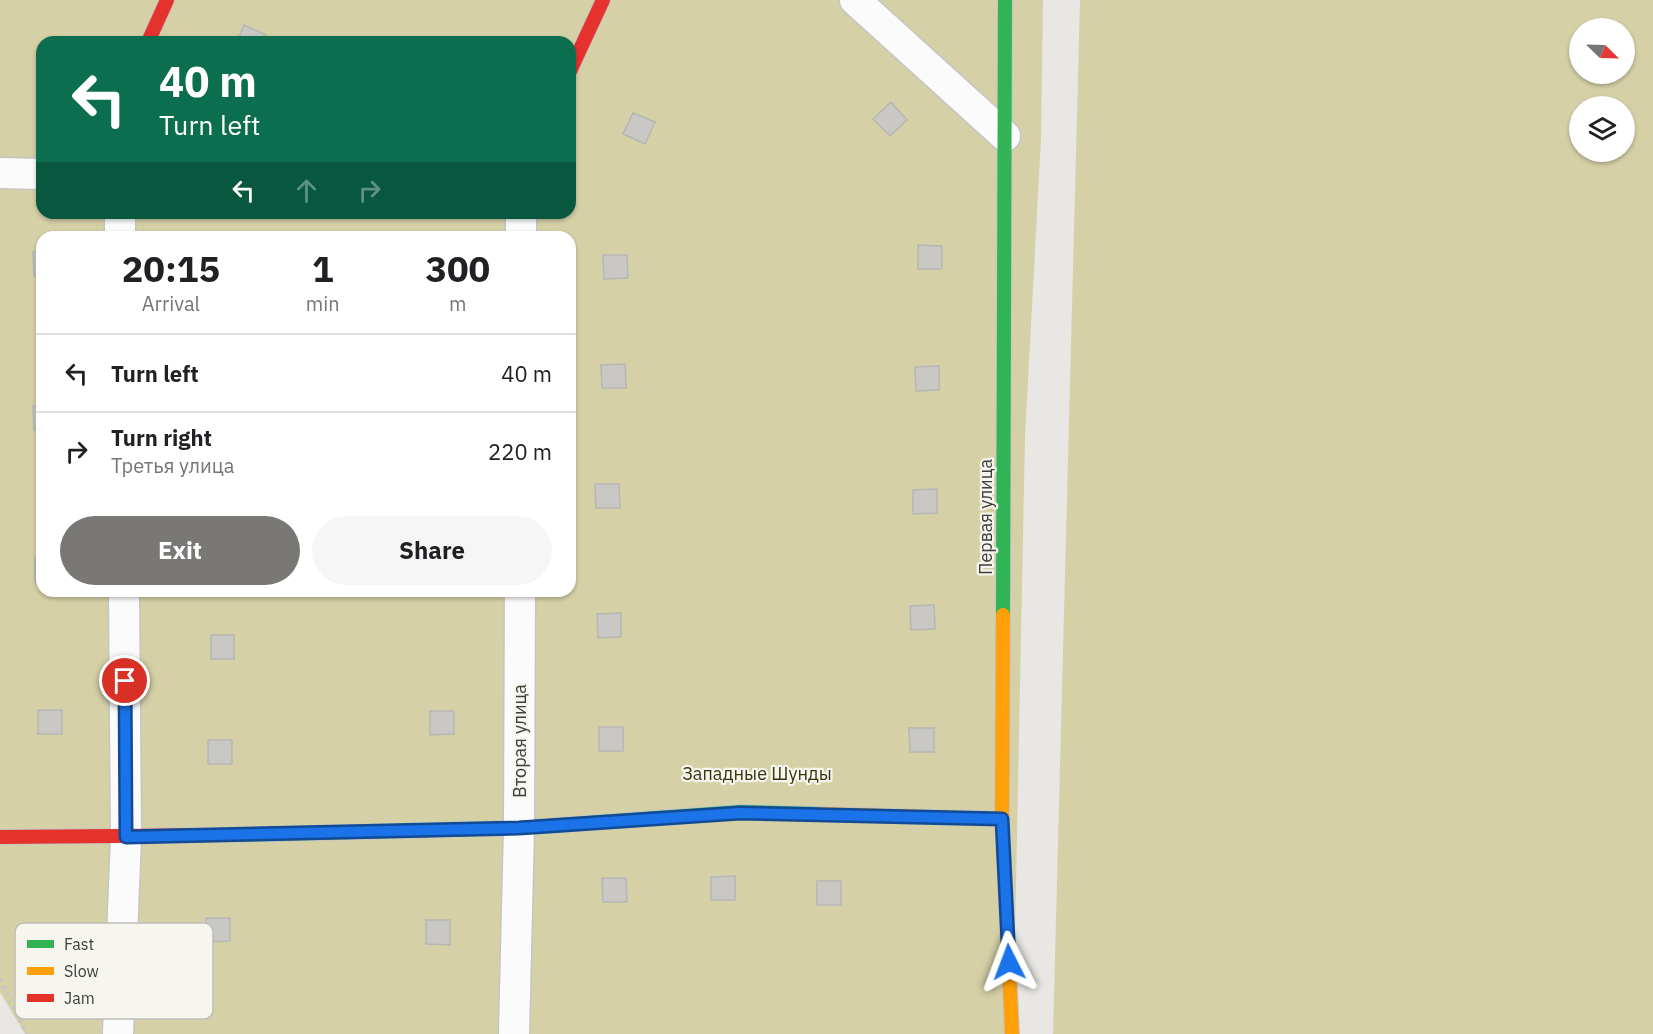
<!DOCTYPE html>
<meta charset="utf-8">
<style>
:root{--surface:#fff;--page:#f6f6f6;--text:#202124;--muted:#757577;--line:#e0e0e0;--accent:#797875}
body{margin:0;font-family:"IBM Plex Sans",sans-serif;background:var(--page);color:var(--text);height:100vh;display:flex;flex-direction:column;font-size:22px;white-space:nowrap}
*{box-sizing:border-box;margin:0}
p{font-size:20px;color:var(--muted)}
.icon{flex:none;width:33px;height:33px;fill:none;stroke:currentColor;stroke-width:2;stroke-linecap:round;stroke-linejoin:round}
.map{position:relative;flex:1;overflow:hidden}
.panel{position:absolute;left:36px;top:231px;width:540px;height:366px;display:flex;flex-direction:column;background:var(--surface);border-radius:18px;box-shadow:0 2px 4px #0004}
.panel>*{flex:none}
.banner{position:absolute;left:36px;top:36px;width:540px;height:183px;border-radius:18px;box-shadow:0 2px 4px #0004;background:#0b6e4f;color:#fff;overflow:hidden}
.needle{width:39px;rotate:113deg}
.fabs{position:absolute;left:1569px;top:18px;display:grid;gap:12px}
.fabs a{display:grid;place-items:center;width:66px;height:66px;border-radius:50%;background:var(--surface);box-shadow:0 2px 4px #0004;font-size:30px}
.pin{position:absolute;display:grid;place-items:center;width:51px;height:51px;color:#fff;margin:-26px;border:3px solid #fff;border-radius:50%;box-shadow:0 2px 6px #0007}
.me{position:absolute;width:66px;margin:-33px;rotate:357deg;stroke-linejoin:round;filter:drop-shadow(0 0 4px #0008)}
.turn{display:flex;align-items:center;gap:21px;height:126px;padding:0 24px;font-size:27px}
.turn .icon{width:78px;height:78px;stroke-width:2.5}
.turn b{display:block;font-size:42px;line-height:51px}
.lanes{display:flex;align-items:center;height:57px;padding:0 24px;background:#0003;justify-content:center;gap:30px;direction:ltr}
.lanes .off{opacity:.35}
.eta{display:flex;justify-content:space-evenly;align-items:center;height:102px;text-align:center}
.eta b{font-size:36px;font-weight:800;line-height:42px}
.action{display:flex;gap:12px;margin-top:auto;padding:12px 24px}
.action a{flex:1;height:69px;border-radius:36px;background:var(--accent);color:#fff;font-size:24px;font-weight:800;line-height:69px;text-align:center}
.action a+a{background:var(--page);color:var(--text)}
ul{padding:0;list-style:none}
li{display:flex;align-items:center;gap:18px;height:78px;padding:0 24px;border-top:2px solid var(--line)}
li div{flex:1}
li b{display:block;font-size:22px}
li em{font-style:normal}
.map>svg:first-child{display:block}
.green{fill:#d6d0a7;fill-rule:evenodd}
.building{fill:#c9c8c5;stroke:#b6b6b3;stroke-width:1.5}
.lines{fill:none;stroke-linecap:round;stroke-linejoin:round}
.street-casing{stroke:#c5c5c2;stroke-width:33}
.fast-casing{stroke:#c5c5c2;stroke-width:16}
.slow-casing{stroke:#c5c5c2;stroke-width:16}
.jam-casing{stroke:#c5c5c2;stroke-width:16}
.path{stroke:#c7c6c5;stroke-width:4;stroke-dasharray:3 4.5;stroke-linecap:butt}
.street{stroke:#fcfbfb;stroke-width:30}
.fast{stroke:#30b455;stroke-width:14}
.slow{stroke:#ff9f0a;stroke-width:14}
.jam{stroke:#e5322d;stroke-width:14}
.route-casing{stroke:#114b97;stroke-width:15}
.route{stroke:#1a73e8;stroke-width:10}
.labels{text-anchor:middle;dominant-baseline:central;stroke-width:4.5;stroke-linejoin:round;paint-order:stroke}
.street-label{font-size:18px;fill:#3d3d3a;stroke:#f6f6ef}
.park-label{font-size:18px;fill:#39330a;stroke:#f6f6ef}
.key{fill:#f6f6ef;stroke:#bebeb9;stroke-width:1.5}
.key-label{font-size:16px;fill:#3d3d3a}
</style>
<div class="map">
<svg width="1653" height="1034" viewBox="0 0 1653 1034">
<rect width="100%" height="100%" fill="#e8e7e3"/>
<path class="green" d="M 0,0 L 1043,0 L 1041,138 L 1025,437 L 1013,1034 L 25,1034 L 0,992 ZM 42,42 L 570,42 L 570,213 L 42,213 ZM 42,237 L 570,237 L 570,591 L 42,591 Z
M 1080,0 L 1653,0 L 1653,1034 L 1053,1034 ZM 1624,28 L 1624,74 L 1580,74 L 1580,28 ZM 1580,106 L 1624,106 L 1624,152 L 1580,152 Z"/>
<path class="building" d="M 244,25 L 266,35 L 263,42 L 237,42 Z
M 891,102 L 907,120 L 890,136 L 873,119 Z
M 633,113 L 655,122 L 645,144 L 623,134 Z
M 918,245 L 942,246 L 942,269 L 918,269 Z
M 33,252 L 42,252 L 42,276 L 34,276 Z
M 603,255 L 627,255 L 628,278 L 604,279 Z
M 625,364 L 626,388 L 602,388 L 601,365 Z
M 939,366 L 939,390 L 916,391 L 915,367 Z
M 33,406 L 42,406 L 42,430 L 34,430 Z
M 595,484 L 619,484 L 620,508 L 596,508 Z
M 937,489 L 937,513 L 913,514 L 913,490 Z
M 35,558 L 42,558 L 42,582 L 35,582 Z
M 934,605 L 935,629 L 911,630 L 910,606 Z
M 621,613 L 621,637 L 598,638 L 597,614 Z
M 211,635 L 234,635 L 234,659 L 211,659 Z
M 38,710 L 62,710 L 62,734 L 38,734 Z
M 430,711 L 454,711 L 454,734 L 430,735 Z
M 599,727 L 623,727 L 623,751 L 599,751 Z
M 909,728 L 934,728 L 934,752 L 910,752 Z
M 208,740 L 232,740 L 232,764 L 208,764 Z
M 735,876 L 735,900 L 711,900 L 711,877 Z
M 602,878 L 626,878 L 627,902 L 603,902 Z
M 817,881 L 841,881 L 841,905 L 817,905 Z
M 206,918 L 230,918 L 230,941 L 206,942 Z
M 426,920 L 450,920 L 450,945 L 426,944 Z"/>
<g class="lines">
<defs>
<path id="street" d="M 855,0 L 1005,136
M 0,173 L 42,174
M 120,213 L 120,237
M 521,237 L 521,213
M 118,1034 L 126,838 L 124,591
M 514,1034 L 519,828 L 520,591"/>
<path id="fast" d="M 1003,615 L 1005,0
M 228,835 L 519,828 L 740,812 L 820,814"/>
<path id="slow" d="M 1003,615 L 1002,819 L 1012,1034
M 820,814 L 1002,819"/>
<path id="jam" d="M 148,42 L 167,0
M 570,71 L 603,0
M 0,837 L 228,835"/>
</defs>
<use href="#street" class="street-casing"/>
<use href="#fast" class="fast-casing"/>
<use href="#slow" class="slow-casing"/>
<use href="#jam" class="jam-casing"/>
<path class="path" d="M 0,979 L 27,1034"/>
<use href="#street" class="street"/>
<use href="#fast" class="fast"/>
<use href="#slow" class="slow"/>
<use href="#jam" class="jam"/>
</g>
<g class="lines">
<defs>
<path id="route" d="M 125,681 L 126,837 L 519,828 L 740,813 L 1002,819 L 1009,962"/>
</defs>
<use href="#route" class="route-casing"/>
<use href="#route" class="route"/>
</g>
<g class="labels">
<g class="street-label">
<text transform="translate(985 517) rotate(-90)">Первая улица</text>
<text transform="translate(519 741) rotate(-90)">Вторая улица</text>
</g>
<g class="park-label">
<text x="757" y="773">Западные Шунды</text>
</g>
</g>
<rect x="15" y="923" width="198" height="96" rx="9" class="key"/>
<rect x="27" y="940" width="27" height="8" fill="#30b455"/>
<rect x="27" y="967" width="27" height="8" fill="#ff9f0a"/>
<rect x="27" y="994" width="27" height="8" fill="#e5322d"/>
<g class="key-label">
<text x="64" y="950">Fast</text>
<text x="64" y="977">Slow</text>
<text x="64" y="1004">Jam</text>
</g>
</svg>
<div class="fabs">
<a><svg class="needle" viewBox="-14 -14 28 28"><path d="M0-13l5 13h-10z" fill="#e53935"/><path d="M0 13l5-13h-10z" fill="#757577"/></svg></a>
<a><svg class="icon" aria-label="layers" viewBox="0 0 24 24"><path d="M12 4l9 5-9 5-9-5zM3 14l9 5 9-5"/></svg></a>
</div>
<div class="pin" style="left:125px;top:681px;background:#d93025"><svg class="icon" aria-label="arrive" viewBox="0 0 24 24"><path d="M6 21V4h12l-3 4 3 4H6"/></svg></div>
<svg class="me" style="left:1009px;top:962px" viewBox="-20 -20 40 40"><path d="M0-17L14 15 0 8-14 15z" fill="#1a73e8" stroke="#fff" stroke-width="4"/></svg>
<div class="banner">
<div class="turn"><svg class="icon" aria-label="left" viewBox="0 0 24 24"><path d="M17 20v-9H6M10 6l-5 5 5 5"/></svg><div><b>40 m</b>Turn left</div></div>
<div class="lanes"><svg class="icon" aria-label="left" viewBox="0 0 24 24"><path d="M17 20v-9H6M10 6l-5 5 5 5"/></svg><svg class="icon off" aria-label="ahead" viewBox="0 0 24 24"><path d="M12 20V5M6 11l6-6 6 6"/></svg><svg class="icon off" aria-label="right" viewBox="0 0 24 24"><path d="M7 20v-9h11M14 6l5 5-5 5"/></svg></div>
</div>
<section class="panel">
<div class="eta">
<div><b>20:15</b><p>Arrival</p></div>
<div><b>1</b><p>min</p></div>
<div><b>300</b><p>m</p></div>
</div>
<ul>
<li><svg class="icon" aria-label="left" viewBox="0 0 24 24"><path d="M17 20v-9H6M10 6l-5 5 5 5"/></svg><div><b>Turn left</b></div><em>40 m</em></li>
<li><svg class="icon" aria-label="right" viewBox="0 0 24 24"><path d="M7 20v-9h11M14 6l5 5-5 5"/></svg><div><b>Turn right</b><p>Третья улица</p></div><em>220 m</em></li>
</ul>
<div class="action"><a>Exit</a><a>Share</a></div>
</section>
</div>
